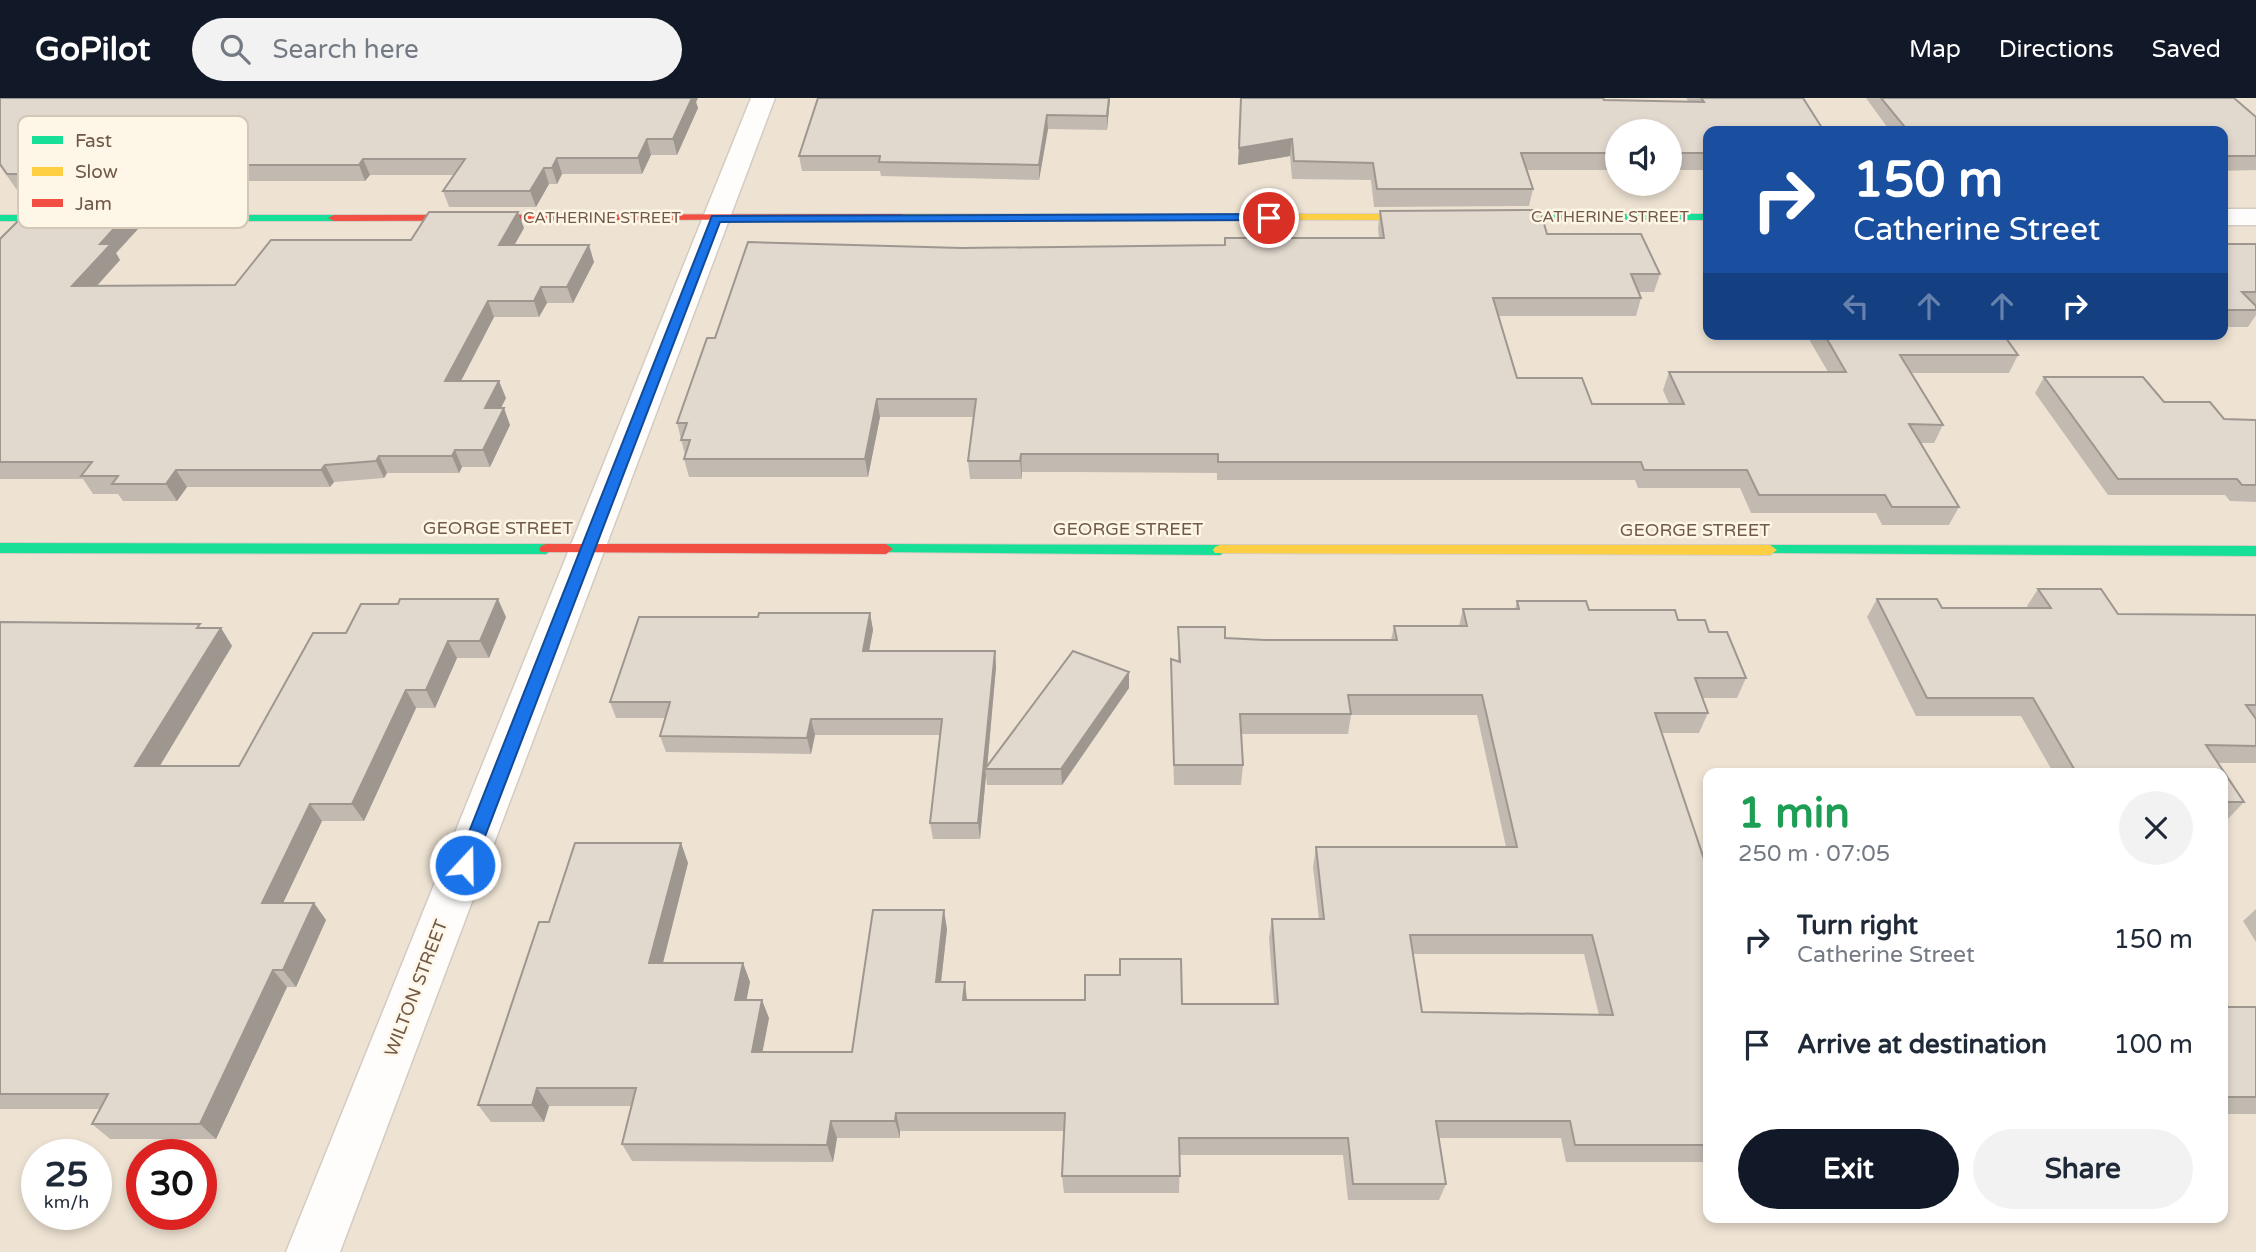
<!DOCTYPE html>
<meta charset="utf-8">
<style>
:root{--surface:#fff;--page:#f2f2f3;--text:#1f2937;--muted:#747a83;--accent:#111827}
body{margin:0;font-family:"Varela Round",sans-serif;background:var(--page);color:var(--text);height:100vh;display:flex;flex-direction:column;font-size:26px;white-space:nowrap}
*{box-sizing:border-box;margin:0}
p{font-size:23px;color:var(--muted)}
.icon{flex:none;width:38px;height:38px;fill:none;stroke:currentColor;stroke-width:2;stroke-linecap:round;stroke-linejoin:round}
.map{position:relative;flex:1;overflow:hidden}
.details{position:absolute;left:1703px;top:670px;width:525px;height:455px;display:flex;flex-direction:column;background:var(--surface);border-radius:14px;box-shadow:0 4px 10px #0003}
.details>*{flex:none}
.banner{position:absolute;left:1703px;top:28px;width:525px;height:214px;border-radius:14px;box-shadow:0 4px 10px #0003;background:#1a4fa0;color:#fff;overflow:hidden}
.fabs{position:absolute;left:1605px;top:21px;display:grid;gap:14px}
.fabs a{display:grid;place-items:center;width:77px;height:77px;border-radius:50%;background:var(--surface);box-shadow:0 4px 10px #0003;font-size:35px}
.speed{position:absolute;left:21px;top:1041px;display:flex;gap:14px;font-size:35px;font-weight:700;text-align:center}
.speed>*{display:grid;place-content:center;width:91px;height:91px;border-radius:50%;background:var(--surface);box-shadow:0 4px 10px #0003;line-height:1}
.speed small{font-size:18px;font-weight:400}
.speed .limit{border:10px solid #d22;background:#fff;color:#111}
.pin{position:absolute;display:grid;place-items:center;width:60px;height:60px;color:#fff;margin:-30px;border:4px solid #fff;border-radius:50%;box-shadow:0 2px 7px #0007}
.me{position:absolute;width:77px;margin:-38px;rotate:21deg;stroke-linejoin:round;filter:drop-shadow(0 0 5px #0008)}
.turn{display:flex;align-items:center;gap:24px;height:147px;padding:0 35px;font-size:32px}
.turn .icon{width:91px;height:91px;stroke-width:2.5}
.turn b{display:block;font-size:49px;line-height:60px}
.lanes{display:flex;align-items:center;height:66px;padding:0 35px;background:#0003;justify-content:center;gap:35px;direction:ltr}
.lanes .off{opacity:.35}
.round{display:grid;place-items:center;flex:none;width:74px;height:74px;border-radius:37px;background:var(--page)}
.summary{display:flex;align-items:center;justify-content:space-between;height:119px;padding:0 35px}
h1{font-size:42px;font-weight:700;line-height:52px;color:#1e9e55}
.action{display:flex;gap:14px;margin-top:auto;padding:14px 35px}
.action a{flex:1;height:80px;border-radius:42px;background:var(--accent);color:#fff;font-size:28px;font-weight:700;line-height:80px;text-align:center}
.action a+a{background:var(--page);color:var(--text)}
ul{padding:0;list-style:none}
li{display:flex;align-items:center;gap:21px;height:105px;padding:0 35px}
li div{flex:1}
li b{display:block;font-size:26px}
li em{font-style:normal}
header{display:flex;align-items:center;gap:42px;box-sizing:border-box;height:98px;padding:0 35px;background:var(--accent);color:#fff}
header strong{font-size:33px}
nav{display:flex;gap:38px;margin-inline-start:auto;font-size:24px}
.search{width:490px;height:63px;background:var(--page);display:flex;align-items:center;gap:18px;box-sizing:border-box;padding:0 24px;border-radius:38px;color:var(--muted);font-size:26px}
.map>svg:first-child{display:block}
.residential{fill:#eee3d3;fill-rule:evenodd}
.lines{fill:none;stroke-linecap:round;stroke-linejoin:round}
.street-casing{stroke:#d3cbc2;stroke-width:3}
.fast-casing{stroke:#d5ccc3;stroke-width:2}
.slow-casing{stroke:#d5ccc3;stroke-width:2}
.jam-casing{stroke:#d5ccc3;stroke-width:2}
.street{fill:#fefdfb;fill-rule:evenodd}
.fast{fill:#16e098;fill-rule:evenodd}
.slow{fill:#ffcf43;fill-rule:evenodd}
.jam{fill:#f24e42;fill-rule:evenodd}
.wall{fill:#c2bab1;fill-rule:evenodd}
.shaded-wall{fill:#9e9790}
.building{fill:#e1d8ce;stroke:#9e9790;stroke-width:2;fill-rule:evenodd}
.route{fill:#1a73e8;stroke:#114b97;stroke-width:2}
.labels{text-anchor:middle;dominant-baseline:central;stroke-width:5;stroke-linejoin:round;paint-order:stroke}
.far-street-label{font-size:16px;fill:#705949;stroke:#fef6e6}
.street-label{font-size:18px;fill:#705949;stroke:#fef6e6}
.key{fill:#fef6e6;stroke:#d3c7b7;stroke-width:2}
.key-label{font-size:19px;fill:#705949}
</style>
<header>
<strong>GoPilot</strong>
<div class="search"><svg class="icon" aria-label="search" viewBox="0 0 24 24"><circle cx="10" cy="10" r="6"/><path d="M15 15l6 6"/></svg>Search here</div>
<nav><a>Map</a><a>Directions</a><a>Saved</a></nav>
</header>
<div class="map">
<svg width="2256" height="1154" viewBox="0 0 2256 1154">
<rect width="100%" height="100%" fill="#f5f0e6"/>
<path class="residential" d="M 0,0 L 2256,0 L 2256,1154 L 0,1154 ZM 1617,33 L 1670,33 L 1670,86 L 1617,86 ZM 1708,33 L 2222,33 L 2222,236 L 1708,236 ZM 1708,676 L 2222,676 L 2222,1120 L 1708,1120 ZM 37,1057 L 96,1057 L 96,1116 L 37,1116 ZM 142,1057 L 201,1057 L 201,1116 L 142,1116 Z"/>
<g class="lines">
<defs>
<path id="street" d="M 751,0 L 775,0 L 340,1154 L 286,1154 Z
M 2222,111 L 2256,111 L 2256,127 L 2222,127 Z"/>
<path id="fast" d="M 1490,116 L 1708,116 L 1708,122 L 1486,121 L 1484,119 Z
M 0,117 L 334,117 L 340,120 L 334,123 L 0,123 Z
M 0,445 L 546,446 L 553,451 L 546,456 L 0,455 Z
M 886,446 L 1220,447 L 1227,452 L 1220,457 L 881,454 L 879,451 L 881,448 Z
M 1770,447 L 2256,448 L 2256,458 L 1765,455 L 1763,452 L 1765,449 Z"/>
<path id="slow" d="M 902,116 L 1433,116 L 1439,119 L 1433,122 L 898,121 L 896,119 Z
M 1220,447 L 1770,447 L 1777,452 L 1770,457 L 1215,455 L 1213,452 L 1215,449 Z"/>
<path id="jam" d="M 902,116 L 908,119 L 906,121 L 334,123 L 328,120 L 334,117 Z
M 546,446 L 886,446 L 893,451 L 886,456 L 541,454 L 539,451 L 541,448 Z"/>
</defs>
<use href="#street" class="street-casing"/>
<use href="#fast" class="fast-casing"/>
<use href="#slow" class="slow-casing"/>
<use href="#jam" class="jam-casing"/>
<use href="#street" class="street"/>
<use href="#fast" class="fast"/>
<use href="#slow" class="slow"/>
<use href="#jam" class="jam"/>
</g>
<path class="wall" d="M 0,0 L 698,0 L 696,4 L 698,10 L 677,57 L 651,57 L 642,76 L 562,76 L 557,86 L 549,86 L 536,109 L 449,109 L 443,93 L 454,77 L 370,77 L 365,83 L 182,83 L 158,109 L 59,109 L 49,93 L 51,92 L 17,92 L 0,68 Z
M 1110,0 L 1107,32 L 1048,31 L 1039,82 L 881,78 L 880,73 L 802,73 L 799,58 Z
M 1241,0 L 1604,2 L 1689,4 L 1686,0 L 1803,0 L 1708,33 L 1708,72 L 1670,72 L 1670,33 L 1617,33 L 1617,72 L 1527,72 L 1533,91 L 1529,108 L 1374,109 L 1371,82 L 1292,81 L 1290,58 L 1238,67 Z
M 1866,0 L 2234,0 L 2256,19 L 2256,72 L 2222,73 L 2222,33 L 1890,33 Z
M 1380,113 L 1547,136 L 1660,176 L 1654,194 L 1638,194 L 1641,200 L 1636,218 L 1498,218 L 1517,280 L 1592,306 L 1669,306 L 1663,292 L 1669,274 L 1828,274 L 1806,236 L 2003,236 L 2018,257 L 2009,275 L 1911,275 L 1943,327 L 1934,345 L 1920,345 L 1959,409 L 1949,427 L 1882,427 L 1876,415 L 1751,415 L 1740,390 L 1638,390 L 1635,382 L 1217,382 L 1217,375 L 1075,374 L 1022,374 L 1022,381 L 970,381 L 968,363 L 973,319 L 880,319 L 868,379 L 689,379 L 684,361 L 685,357 L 677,325 L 715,240 L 962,150 L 1224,147 L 1225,140 L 1379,140 L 1378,130 Z
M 129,114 L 138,131 L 116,155 L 120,162 L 97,188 L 235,187 L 411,142 L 524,130 L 514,147 L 594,164 L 573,205 L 547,205 L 539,219 L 494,219 L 461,283 L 506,300 L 501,310 L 510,327 L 490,369 L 462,369 L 459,375 L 387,375 L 384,380 L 334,384 L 330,389 L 187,389 L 177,403 L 123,403 L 118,396 L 93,396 L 83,381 L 0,381 L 0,141 Z
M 2222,146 L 2256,146 L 2256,217 L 2248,229 L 2222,229 Z
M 2143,236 L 2201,236 L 2199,239 L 2146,239 Z
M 2044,279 L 2164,304 L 2224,321 L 2256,322 L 2256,404 L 2230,403 L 2225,397 L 2108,397 L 2035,295 Z
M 2038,491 L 2118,516 L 2256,517 L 2256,665 L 2218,665 L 2244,704 L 2228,721 L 2222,721 L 2222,676 L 2054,676 L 2021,618 L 1916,618 L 1867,519 L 1877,501 L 1942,510 L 2028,510 L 2027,508 Z
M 1517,503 L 1589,512 L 1678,522 L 1709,534 L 1746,580 L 1737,600 L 1703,600 L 1708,615 L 1699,635 L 1661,635 L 1708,773 L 1708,1064 L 1566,1064 L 1561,1040 L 1439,1040 L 1446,1086 L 1439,1102 L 1348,1102 L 1343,1057 L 1180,1057 L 1179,1095 L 1064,1095 L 1062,1078 L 1064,1033 L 900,1033 L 900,1040 L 837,1040 L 833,1064 L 632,1063 L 622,1046 L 632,1008 L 549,1008 L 544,1024 L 491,1024 L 478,1007 L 549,824 L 681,745 L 688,765 L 663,865 L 743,865 L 750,884 L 746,902 L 769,920 L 762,954 L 852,954 L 947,831 L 941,884 L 967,902 L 1182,906 L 1274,906 L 1269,840 L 1272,821 L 1319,821 L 1313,769 L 1316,749 L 1506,749 L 1477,617 L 1351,617 L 1348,636 L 1241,636 L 1243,667 L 1241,687 L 1174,687 L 1171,581 L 1171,561 L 1178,563 L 1178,529 L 1225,540 L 1265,542 L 1391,542 L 1394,528 L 1459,528 L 1463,511 L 1515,511 ZM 1413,856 L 1584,856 L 1599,917 L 1422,914 Z
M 870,515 L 873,532 L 869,553 L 995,553 L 996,569 L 987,669 L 1129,574 L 1129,590 L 1062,687 L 987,687 L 986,677 L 980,741 L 933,741 L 930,725 L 940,637 L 815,637 L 811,656 L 666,654 L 660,638 L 666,620 L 616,620 L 610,604 L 758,519 Z
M 506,519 L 489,560 L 457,560 L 435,610 L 416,610 L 364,723 L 322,723 L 283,805 L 314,805 L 326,822 L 296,889 L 287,889 L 216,1041 L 110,1041 L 92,1026 L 100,1011 L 0,1011 L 0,524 L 221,530 L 232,548 L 159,668 L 239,668 L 346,535 Z
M 2256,811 L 2256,844 L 2243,823 Z
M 2222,909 L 2256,909 L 2256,1016 L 2222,1016 Z"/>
<path class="shaded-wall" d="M 691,0 L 698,0 L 696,4 L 698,10 L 677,57 L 673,41 Z
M 1109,0 L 1110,0 L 1107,32 L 1107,18 Z
M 1047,17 L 1048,31 L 1039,82 L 1039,67 Z
M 647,41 L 651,57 L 642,76 L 638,60 Z
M 1292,41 L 1290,58 L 1238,67 L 1239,50 Z
M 557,60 L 562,76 L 557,86 L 552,70 Z
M 363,61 L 370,77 L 365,83 L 359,67 Z
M 173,67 L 182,83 L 158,109 L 149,93 Z
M 544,70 L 549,86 L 536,109 L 530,93 Z
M 129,114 L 138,131 L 116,155 L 120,162 L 82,204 L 72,188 L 100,146 Z
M 518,114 L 524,130 L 505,164 L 499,147 Z
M 589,147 L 594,164 L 573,205 L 567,189 Z
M 541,189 L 547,205 L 539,219 L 534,203 Z
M 488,203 L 494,219 L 452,300 L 445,283 Z
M 499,283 L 506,300 L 492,327 L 485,310 Z
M 877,301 L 880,319 L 868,379 L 865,361 Z
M 504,310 L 510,327 L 490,369 L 483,352 Z
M 455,352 L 462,369 L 459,375 L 452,358 Z
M 1021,356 L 1022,374 L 1022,381 L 1020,363 Z
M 379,358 L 387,375 L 384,380 L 376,363 Z
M 325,367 L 334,384 L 330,389 L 321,372 Z
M 176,372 L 187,389 L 177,403 L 166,386 Z
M 498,501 L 506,519 L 489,560 L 480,543 Z
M 870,515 L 873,532 L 866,569 L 863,553 Z
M 221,530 L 232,548 L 149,686 L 135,668 Z
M 448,543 L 457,560 L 435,610 L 426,592 Z
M 995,553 L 996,569 L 987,671 L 985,671 L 986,677 L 980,741 L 978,725 Z
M 1129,574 L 1129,590 L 1062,687 L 1061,671 Z
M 406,592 L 416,610 L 364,723 L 352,706 Z
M 811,621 L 815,637 L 811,656 L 807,640 Z
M 310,706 L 322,723 L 275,822 L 262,805 Z
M 681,745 L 688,765 L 658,884 L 649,865 Z
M 314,805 L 326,822 L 296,889 L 283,872 Z
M 944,812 L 947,831 L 939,902 L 936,884 Z
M 743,865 L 750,884 L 743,920 L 735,902 Z
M 273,872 L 287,889 L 216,1041 L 200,1026 Z
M 965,884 L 967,902 L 963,902 Z
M 762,902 L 769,920 L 759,972 L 752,954 Z
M 537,990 L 549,1008 L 544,1024 L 532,1007 Z
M 896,1015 L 900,1033 L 900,1040 L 895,1023 Z
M 831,1023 L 837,1040 L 833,1064 L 827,1047 Z"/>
<path class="building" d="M 0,0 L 692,0 L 673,41 L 647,41 L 638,60 L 557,60 L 552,70 L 544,70 L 530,93 L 443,93 L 465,61 L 363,61 L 359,67 L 173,67 L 149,93 L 49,93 L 67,76 L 7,76 L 0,66 Z
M 818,0 L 1109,0 L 1107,18 L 1047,17 L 1039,67 L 879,64 L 880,58 L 799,58 Z
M 1241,0 L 1603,0 L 1604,2 L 1704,4 L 1701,0 L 1803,0 L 1824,33 L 1708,33 L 1708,55 L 1670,55 L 1670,33 L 1617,33 L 1617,55 L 1521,55 L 1533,91 L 1377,91 L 1373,65 L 1294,63 L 1292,41 L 1239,50 Z
M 1881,0 L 2234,0 L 2256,19 L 2256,58 L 2222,58 L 2222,33 L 1908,33 Z
M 1540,112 L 1547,136 L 1641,136 L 1660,176 L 1631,176 L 1641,200 L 1493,200 L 1517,280 L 1582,280 L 1592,306 L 1684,306 L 1669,274 L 1846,274 L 1824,236 L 2003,236 L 2018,257 L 1900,257 L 1943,327 L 1909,326 L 1959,409 L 1892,409 L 1885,397 L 1759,397 L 1747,372 L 1644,372 L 1641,364 L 1218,364 L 1218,356 L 1021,356 L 1020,363 L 968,363 L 976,301 L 877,301 L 865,361 L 684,361 L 690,342 L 681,342 L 687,325 L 677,325 L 707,240 L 715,240 L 748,144 L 962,150 L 1225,147 L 1225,140 L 1384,140 L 1380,113 Z
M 27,114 L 129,114 L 100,146 L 111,146 L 72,188 L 235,187 L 271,142 L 411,142 L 429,114 L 518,114 L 499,147 L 589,147 L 567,189 L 541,189 L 534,203 L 488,203 L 445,283 L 499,283 L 485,310 L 504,310 L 483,352 L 455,352 L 452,358 L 379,358 L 376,363 L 325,367 L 321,372 L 176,372 L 166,386 L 112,386 L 118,378 L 81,378 L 92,364 L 0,364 L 0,141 Z
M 2222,146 L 2256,146 L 2256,194 L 2242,194 L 2256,208 L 2256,212 L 2222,212 Z
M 2044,279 L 2143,279 L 2164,304 L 2210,304 L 2224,321 L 2256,322 L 2256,387 L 2242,387 L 2237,381 L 2118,381 Z
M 2038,491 L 2101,491 L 2118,516 L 2256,517 L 2256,607 L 2246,607 L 2256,621 L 2256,648 L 2206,647 L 2244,704 L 2222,704 L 2222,676 L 2077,676 L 2033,600 L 1927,600 L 1877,501 L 1937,501 L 1942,510 L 2051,510 Z
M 400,501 L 498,501 L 480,543 L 448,543 L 426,592 L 406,592 L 352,706 L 310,706 L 262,805 L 314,805 L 283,872 L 273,872 L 200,1026 L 92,1026 L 108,996 L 0,996 L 0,524 L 200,526 L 197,530 L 221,530 L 135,668 L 239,668 L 313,535 L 346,535 L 361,506 L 398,506 Z
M 1517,503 L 1586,503 L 1589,512 L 1675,512 L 1678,522 L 1705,522 L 1709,534 L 1727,534 L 1746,580 L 1695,580 L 1708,615 L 1655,615 L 1708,773 L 1708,1047 L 1575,1047 L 1570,1023 L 1436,1023 L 1446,1086 L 1353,1086 L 1348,1040 L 1179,1040 L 1180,1078 L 1062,1078 L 1065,1015 L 896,1015 L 895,1023 L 831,1023 L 827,1047 L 622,1046 L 636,990 L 537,990 L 532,1007 L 478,1007 L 539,824 L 549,824 L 575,745 L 681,745 L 649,865 L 743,865 L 735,902 L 762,902 L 752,954 L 852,954 L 873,812 L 944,812 L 936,884 L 965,884 L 963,902 L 1085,902 L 1085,877 L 1120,877 L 1120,861 L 1181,861 L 1182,906 L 1278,906 L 1272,821 L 1324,821 L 1316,749 L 1517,749 L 1482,597 L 1348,597 L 1351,616 L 1240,616 L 1243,667 L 1174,667 L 1171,561 L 1180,564 L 1178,529 L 1225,529 L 1225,540 L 1265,542 L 1397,542 L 1394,528 L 1467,528 L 1463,511 L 1519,511 ZM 1410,837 L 1592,837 L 1613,917 L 1422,914 Z
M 759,515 L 870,515 L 863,553 L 995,553 L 978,725 L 930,725 L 942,621 L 811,621 L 807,640 L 660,638 L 670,604 L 610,604 L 639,519 L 758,519 Z
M 1073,553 L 1129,574 L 1061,671 L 985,671 Z
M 2222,909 L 2256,909 L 2256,999 L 2222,999 Z"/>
<path class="route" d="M 1269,116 L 1274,120 L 1273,122 L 720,124 L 474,767 L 471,772 L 465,774 L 458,772 L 456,767 L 712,118 Z"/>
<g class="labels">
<g class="far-street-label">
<text x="1610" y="119">CATHERINE STREET</text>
<text x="602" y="120">CATHERINE STREET</text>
</g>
<g class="street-label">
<text x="498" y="430">GEORGE STREET</text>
<text x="1128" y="431">GEORGE STREET</text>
<text x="1695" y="432">GEORGE STREET</text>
<text transform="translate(416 890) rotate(-69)">WILTON STREET</text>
</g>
</g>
<rect x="18" y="18" width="230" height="112" rx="10" class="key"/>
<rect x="32" y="38" width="31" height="8" fill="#16e098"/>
<rect x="32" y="69" width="31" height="9" fill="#ffcf43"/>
<rect x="32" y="101" width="31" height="8" fill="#f24e42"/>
<g class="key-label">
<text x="75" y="49">Fast</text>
<text x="75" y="80">Slow</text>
<text x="75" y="112">Jam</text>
</g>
</svg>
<div class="fabs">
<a><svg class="icon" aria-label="sound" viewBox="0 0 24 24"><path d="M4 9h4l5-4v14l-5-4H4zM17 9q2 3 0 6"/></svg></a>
</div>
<div class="speed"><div>25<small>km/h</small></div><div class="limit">30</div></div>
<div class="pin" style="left:1269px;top:120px;background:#d93025"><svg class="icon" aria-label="arrive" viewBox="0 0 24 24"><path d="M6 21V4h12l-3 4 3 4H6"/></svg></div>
<svg class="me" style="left:465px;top:767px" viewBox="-20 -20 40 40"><circle r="17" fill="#1a73e8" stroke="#fff" stroke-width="3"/><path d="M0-11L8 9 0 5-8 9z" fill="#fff"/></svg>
<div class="banner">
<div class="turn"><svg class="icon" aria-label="right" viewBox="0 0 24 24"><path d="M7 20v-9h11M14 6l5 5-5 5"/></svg><div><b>150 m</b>Catherine Street</div></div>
<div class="lanes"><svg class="icon off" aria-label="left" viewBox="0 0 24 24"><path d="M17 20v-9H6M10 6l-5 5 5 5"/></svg><svg class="icon off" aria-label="ahead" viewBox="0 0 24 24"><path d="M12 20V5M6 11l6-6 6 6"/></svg><svg class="icon off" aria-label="ahead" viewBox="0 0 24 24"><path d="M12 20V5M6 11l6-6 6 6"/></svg><svg class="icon" aria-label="right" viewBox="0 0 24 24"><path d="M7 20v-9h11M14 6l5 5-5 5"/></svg></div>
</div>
<section class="details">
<div class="summary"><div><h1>1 min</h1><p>250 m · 07:05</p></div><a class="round"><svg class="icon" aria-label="close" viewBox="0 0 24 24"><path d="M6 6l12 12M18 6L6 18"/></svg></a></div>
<ul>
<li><svg class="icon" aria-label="right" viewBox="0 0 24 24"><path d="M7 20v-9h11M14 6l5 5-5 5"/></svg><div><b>Turn right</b><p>Catherine Street</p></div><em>150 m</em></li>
<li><svg class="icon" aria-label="arrive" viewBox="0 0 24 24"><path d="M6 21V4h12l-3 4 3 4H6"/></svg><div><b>Arrive at destination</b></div><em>100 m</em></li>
</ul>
<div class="action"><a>Exit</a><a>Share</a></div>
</section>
</div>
